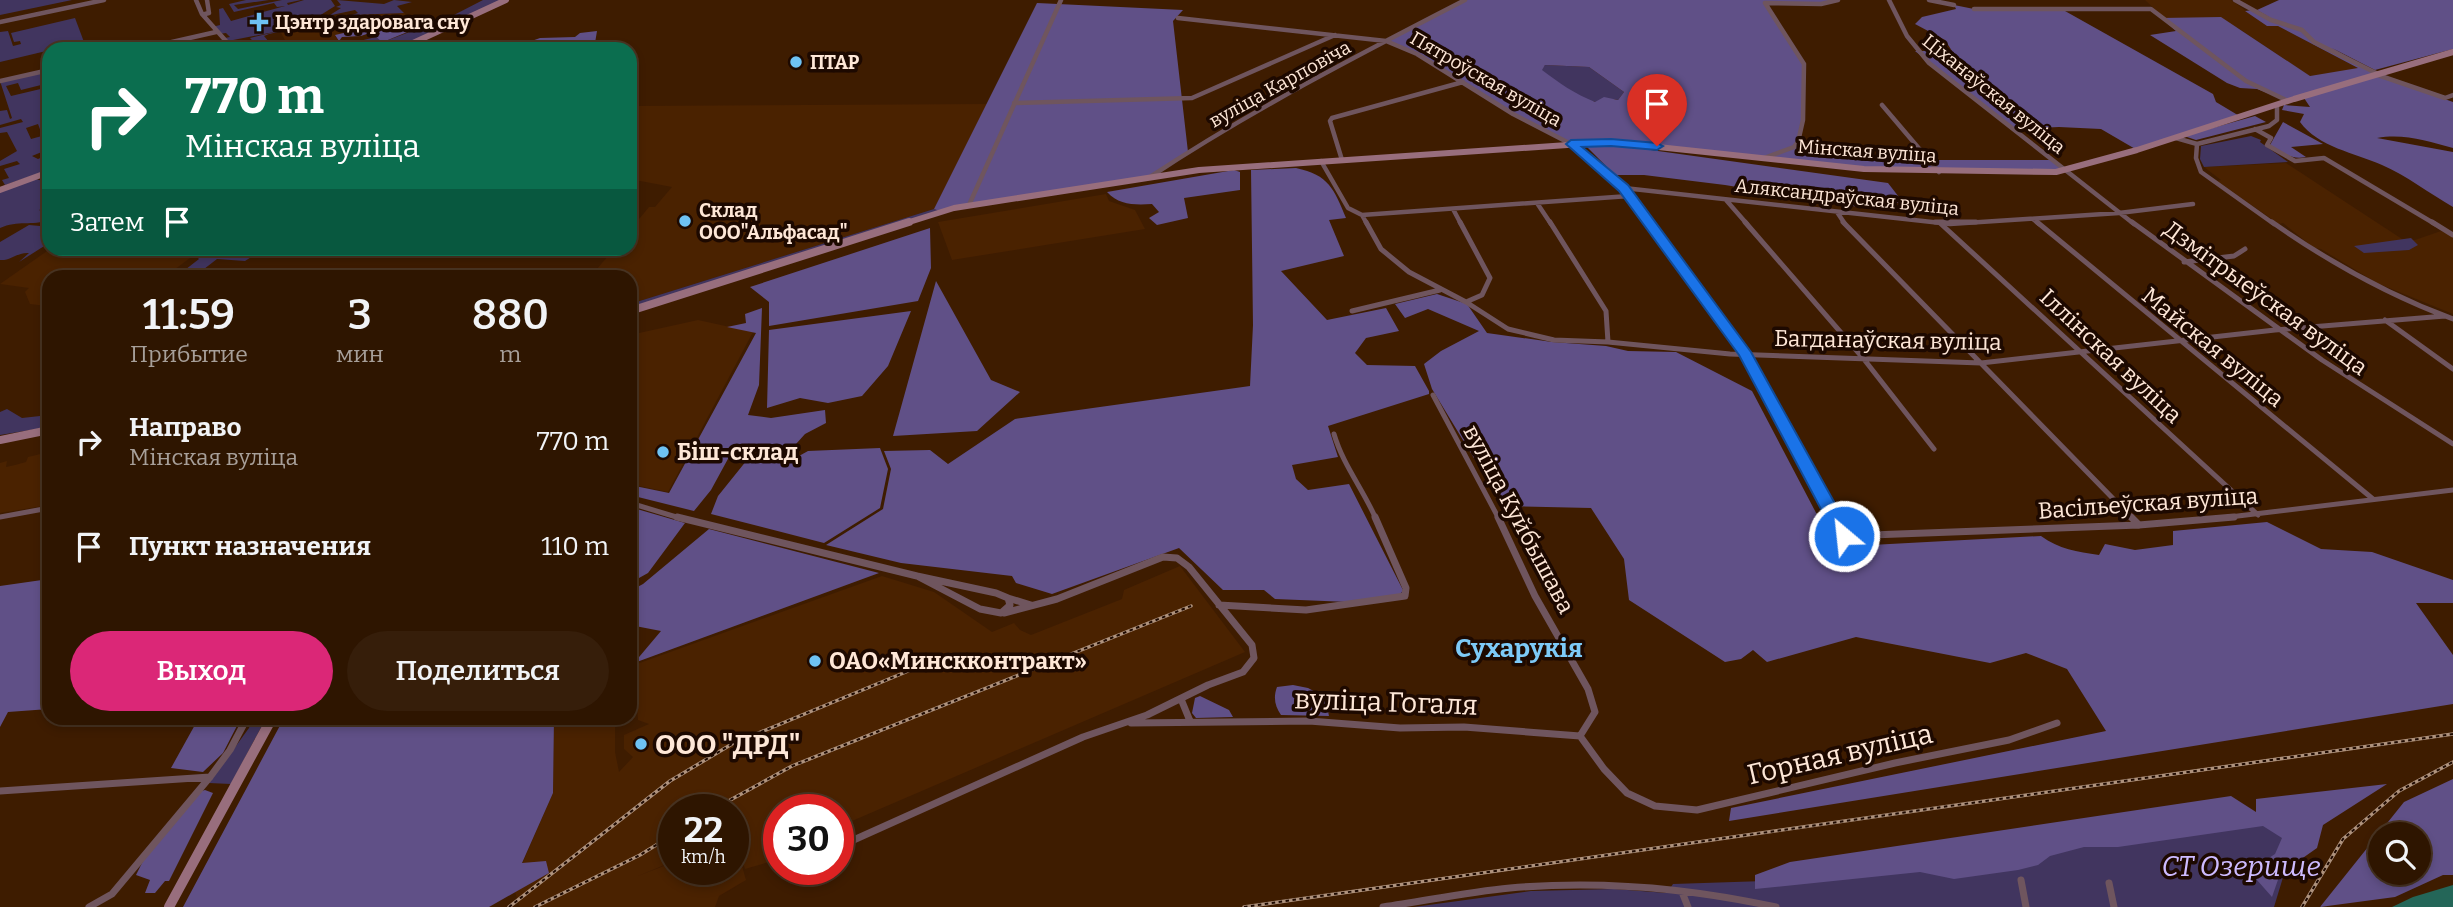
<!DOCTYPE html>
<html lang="ru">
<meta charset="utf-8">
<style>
:root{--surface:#2e1500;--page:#361e0a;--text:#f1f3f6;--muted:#a79f99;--line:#493422;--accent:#db2777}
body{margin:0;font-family:Bitter,serif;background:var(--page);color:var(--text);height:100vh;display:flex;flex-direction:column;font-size:26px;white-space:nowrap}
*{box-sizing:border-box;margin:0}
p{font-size:23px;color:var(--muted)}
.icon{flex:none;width:38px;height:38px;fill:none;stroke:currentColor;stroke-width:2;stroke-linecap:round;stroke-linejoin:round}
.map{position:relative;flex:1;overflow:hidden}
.sheet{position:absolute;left:42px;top:270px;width:595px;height:455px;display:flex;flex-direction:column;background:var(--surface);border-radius:21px;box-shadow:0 4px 10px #0003,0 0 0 2px var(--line)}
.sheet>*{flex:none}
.guide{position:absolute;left:42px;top:42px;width:595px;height:214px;border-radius:21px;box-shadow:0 4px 10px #0003,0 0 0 2px var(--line);background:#0b6e4f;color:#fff;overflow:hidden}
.buttons{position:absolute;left:2368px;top:822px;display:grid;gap:14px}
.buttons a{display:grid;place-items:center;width:63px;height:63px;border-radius:50%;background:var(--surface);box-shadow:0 4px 10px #0003,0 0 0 2px var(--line);font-size:35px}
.speed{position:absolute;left:658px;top:794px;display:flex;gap:14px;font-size:35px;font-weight:700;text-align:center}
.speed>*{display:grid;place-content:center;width:91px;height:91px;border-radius:50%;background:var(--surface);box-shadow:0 4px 10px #0003,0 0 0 2px var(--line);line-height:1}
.speed small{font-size:18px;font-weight:400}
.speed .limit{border:10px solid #d22;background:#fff;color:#111}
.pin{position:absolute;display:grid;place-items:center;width:60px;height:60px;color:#fff;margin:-72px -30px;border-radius:50% 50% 50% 0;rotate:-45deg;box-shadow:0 0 7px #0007}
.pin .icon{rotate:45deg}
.me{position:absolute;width:77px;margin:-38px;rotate:332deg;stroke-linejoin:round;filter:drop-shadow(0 0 5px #0008)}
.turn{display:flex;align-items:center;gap:24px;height:147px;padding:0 28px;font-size:32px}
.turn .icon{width:91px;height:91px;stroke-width:2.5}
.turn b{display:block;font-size:49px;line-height:60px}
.then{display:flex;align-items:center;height:66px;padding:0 28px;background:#0003;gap:14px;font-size:26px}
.eta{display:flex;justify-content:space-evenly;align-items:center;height:119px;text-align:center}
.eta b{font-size:42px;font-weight:600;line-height:49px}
.cta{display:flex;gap:14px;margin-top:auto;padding:14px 28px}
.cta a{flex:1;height:80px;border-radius:42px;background:var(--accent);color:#fff;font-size:28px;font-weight:600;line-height:80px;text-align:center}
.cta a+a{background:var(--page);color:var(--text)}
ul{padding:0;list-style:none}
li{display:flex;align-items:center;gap:21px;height:105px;padding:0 28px}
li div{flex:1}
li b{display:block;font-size:26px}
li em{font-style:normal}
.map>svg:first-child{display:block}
.built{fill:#4a2200}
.green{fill:#41355f}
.forest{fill:#605087;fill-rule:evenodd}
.water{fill:#246658}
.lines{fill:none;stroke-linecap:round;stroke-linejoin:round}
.street-far2{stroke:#6f555e;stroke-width:4.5}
.street-far1{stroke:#6f555e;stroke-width:5}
.street{stroke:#6f555e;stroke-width:7}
.secondary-far2{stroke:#986e7d;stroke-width:6}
.secondary-far1{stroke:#986e7d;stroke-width:8}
.secondary{stroke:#986e7d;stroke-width:10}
.rail-casing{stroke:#ae927d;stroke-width:3.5}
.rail{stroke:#1d0900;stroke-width:2;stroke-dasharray:3.5;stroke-linecap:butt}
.route{fill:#1a73e8;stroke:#114b97;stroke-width:2}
.poi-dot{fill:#6ec2f3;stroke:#1d0900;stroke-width:2.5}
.labels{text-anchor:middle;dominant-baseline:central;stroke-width:7;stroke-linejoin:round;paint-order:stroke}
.far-poi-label{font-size:19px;font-weight:bold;fill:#fee7d7;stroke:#1d0900;text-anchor:start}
.far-street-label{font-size:19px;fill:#fee7d7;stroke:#1d0900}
.street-label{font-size:23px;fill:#fee7d7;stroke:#1d0900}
.poi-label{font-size:23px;font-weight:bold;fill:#fee7d7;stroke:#1d0900;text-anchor:start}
.quarter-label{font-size:26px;font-weight:bold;fill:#7dcaf8;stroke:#1d0900}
.near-street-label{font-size:28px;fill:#fee7d7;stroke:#1d0900}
.near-poi-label{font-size:28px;font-weight:bold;fill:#fee7d7;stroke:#1d0900;text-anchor:start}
.near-park-label{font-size:28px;font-style:italic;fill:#cdbbff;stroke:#1d0900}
</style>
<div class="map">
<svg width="2453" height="907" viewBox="0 0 2453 907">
<rect width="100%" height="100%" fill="#3e1c00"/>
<path class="built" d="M 2145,0 L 2231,0 L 2267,26 L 2278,26 L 2360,69 L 2309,76 L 2238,28 L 2164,18 Z
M 404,13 L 409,18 L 335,36 L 339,41 L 304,49 L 290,49 L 280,31 L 352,15 Z
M 988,104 L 934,209 L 630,304 L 630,276 L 591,276 L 614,249 L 630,248 L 630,230 L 649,207 L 655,207 L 672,187 L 630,179 L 630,106 Z
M 2286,163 L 2402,239 L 2415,240 L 2441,231 L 2453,236 L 2453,314 L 2377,283 L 2321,249 L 2314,248 L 2283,223 L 2279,224 L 2217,181 L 2221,180 L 2204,167 Z
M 1106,194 L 1109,201 L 1135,210 L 1145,229 L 952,260 L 938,222 Z
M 50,249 L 202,249 L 166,276 L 49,276 L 49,311 L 46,306 L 30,304 L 25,292 L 29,288 L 0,284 Z
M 698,320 L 753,332 L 668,492 L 630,484 L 630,335 Z
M 49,452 L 49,505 L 0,513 L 0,463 L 7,461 L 6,467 L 15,465 L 26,462 L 28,457 Z
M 1180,566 L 1245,652 L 838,827 L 838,810 L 779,810 L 779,859 L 745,869 L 733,832 L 733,810 L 674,810 L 674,861 L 638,876 L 674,862 L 674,870 L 733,870 L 733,834 L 746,880 L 719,896 L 715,907 L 520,907 L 515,892 L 548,873 L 522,864 L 553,793 L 554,718 L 615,718 L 615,752 L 619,772 L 633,757 L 624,749 L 624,735 L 649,724 L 638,720 L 634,665 L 882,576 L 934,592 L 992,632 L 1014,623 L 1020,630 L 1031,635 L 1122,599 L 1124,590 Z"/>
<path class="green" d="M 0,0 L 72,0 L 0,15 Z
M 246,0 L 269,0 L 234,5 L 238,9 L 282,0 L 301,0 L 287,3 L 288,5 L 304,0 L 331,0 L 335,6 L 319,16 L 327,17 L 341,8 L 336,7 L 341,5 L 337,0 L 384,4 L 394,0 L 412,2 L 397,6 L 404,13 L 352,15 L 358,13 L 355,10 L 327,16 L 330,20 L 269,34 L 264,36 L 269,42 L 287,45 L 289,49 L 260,49 L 250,38 L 279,31 L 228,41 L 225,38 L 230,37 L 226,33 L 218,34 L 212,27 L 220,25 L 219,9 L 223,8 L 231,21 L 285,6 L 277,7 L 274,3 L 234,12 L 229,4 Z
M 483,0 L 503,0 L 395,49 L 384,46 L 376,49 L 326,49 L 376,37 L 383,42 L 452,16 Z
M 75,18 L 84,42 L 0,62 L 0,32 L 8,31 L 13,46 L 21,44 L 20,41 L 14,42 L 11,33 Z
M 1545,65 L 1589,67 L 1624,92 L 1618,100 C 1609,97 1605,102 1596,102 C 1578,101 1555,81 1541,70 Z
M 49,70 L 49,83 L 21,90 L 18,83 L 6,86 L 11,96 L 49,87 L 49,92 L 41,95 L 49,112 L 49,122 L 45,124 L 49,125 L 49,130 L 41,132 L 38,124 L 26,128 L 31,139 L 49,134 L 49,149 L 32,156 L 38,159 L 49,154 L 49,170 L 5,185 L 2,180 L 9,178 L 4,169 L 20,164 L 17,161 L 0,166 L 0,161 L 17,151 L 7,132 L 0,133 L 0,128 L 23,122 L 21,119 L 0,125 L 0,111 L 7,110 L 10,119 L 12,118 L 0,81 Z
M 2251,136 L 2261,140 L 2260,142 L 2288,162 L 2204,167 L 2200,159 L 2201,146 Z
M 36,179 L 49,183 L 49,206 L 39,210 L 45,213 L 49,211 L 49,220 C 32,226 18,220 0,228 L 0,192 Z
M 934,209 L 942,212 L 630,311 L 630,304 Z
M 29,225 L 40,226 L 41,233 L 49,234 L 49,243 L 19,262 L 29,253 C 17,252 11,261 0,260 L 0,242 Z
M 2411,238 L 2418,245 L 2409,250 L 2364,253 L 2354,246 Z
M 203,249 L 203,248 L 264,249 L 245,261 L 217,259 L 195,276 L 171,276 L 181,273 L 199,259 L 195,255 Z
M 7,409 L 22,418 L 49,415 L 49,427 L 0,435 L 0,412 Z
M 253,718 L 266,718 L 231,784 L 209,783 L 249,728 Z
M 2268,821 L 2295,838 L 2274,907 L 1414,907 L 1531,891 L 1614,889 L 1667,893 L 1673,884 L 1798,880 Z"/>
<path class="forest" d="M 1465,0 L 1834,0 L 1821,4 L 1765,3 L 1804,64 L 1803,120 L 1795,147 L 1879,160 L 2051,160 L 2065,170 L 1864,169 L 1621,143 L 1571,144 L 1513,114 L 1417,54 L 1386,41 ZM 1545,65 L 1589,67 L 1624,92 L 1618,100 L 1604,97 L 1595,102 C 1575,94 1559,83 1542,70 Z
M 2279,0 L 2453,0 L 2453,49 L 2375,70 L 2332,48 L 2378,74 L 2288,101 L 2257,89 L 2240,88 L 2227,83 L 2150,35 L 2176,31 L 2161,18 L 2221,17 L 2310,76 L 2358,68 L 2278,26 L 2267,26 L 2245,11 L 2253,10 L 2269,17 L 2257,10 Z
M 1037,3 L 1183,10 L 1173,21 L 1188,152 L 1150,177 L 942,212 L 934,209 Z
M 1954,5 L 1974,9 L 2065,11 L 2213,94 L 2216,102 L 2241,117 L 2137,150 L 2101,129 L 2059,127 L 2012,129 L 1915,51 L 1952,51 L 1945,40 L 1915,24 L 1922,17 L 1956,9 Z
M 409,18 L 414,22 L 425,20 L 420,22 L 422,26 L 383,42 L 386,45 L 369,49 L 382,42 L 376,37 L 380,34 L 378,30 L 361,36 L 342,37 L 339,41 L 335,35 Z
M 597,31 L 594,49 L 581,41 L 559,49 L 526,49 L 529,46 L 526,43 L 540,38 L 575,37 L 580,33 Z
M 2377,75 L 2453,102 L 2453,148 C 2428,141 2403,133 2377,138 L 2453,152 L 2453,207 C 2430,194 2406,175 2382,165 C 2355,153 2318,147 2300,122 L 2304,114 L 2282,110 L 2284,105 L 2310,107 L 2304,98 Z
M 2255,116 L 2266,122 L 2196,140 L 2184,136 Z
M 2283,122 L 2323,144 L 2291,147 L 2306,157 C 2291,160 2283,153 2270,145 Z
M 1615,145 L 1888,183 L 1902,201 L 1877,210 L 1725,185 L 1644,175 L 1615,175 L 1587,147 Z
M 1296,168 C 1329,175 1334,189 1346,218 L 1329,220 L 1344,256 L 1281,271 L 1327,320 L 1386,308 L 1399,331 L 1366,338 L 1355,353 L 1367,365 L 1415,366 L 1429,391 L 1429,394 L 1328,426 L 1338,457 L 1292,465 L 1296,479 L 1308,490 L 1349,484 L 1403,590 L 1399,597 L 1349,602 L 1275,599 L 1264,590 L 1223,590 L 1179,548 L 1052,594 L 1016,583 L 1012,576 L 901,563 L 826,545 L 883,509 L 891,469 L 884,451 L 930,450 L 948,464 L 1015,419 L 1250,386 L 1253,325 L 1251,170 Z
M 1234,170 L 1240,172 L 1240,190 L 1184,198 L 1188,218 L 1157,225 L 1149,218 L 1159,212 L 1152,204 C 1134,205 1119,205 1107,192 Z
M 930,228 L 931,268 L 918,301 L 769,326 L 769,302 L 750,287 Z
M 936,281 L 991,380 L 1020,392 L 977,431 L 893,436 Z
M 1437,294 L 1467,304 L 1487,333 L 1552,342 L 1606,346 L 1628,351 L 1676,352 L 1752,391 L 1834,547 L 2041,536 C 2059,549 2077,552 2099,555 L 2105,544 L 2135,550 L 2173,545 L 2173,531 L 2267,522 L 2321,549 L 2372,552 L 2453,580 L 2453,603 L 2416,603 L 2453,655 L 2453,704 L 1729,821 L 1731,808 L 2106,731 L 2067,669 L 2026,653 L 1990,663 L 1856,637 L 1767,662 L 1753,650 L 1741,659 L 1725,662 L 1629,600 L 1624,559 L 1591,508 L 1503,506 L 1432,389 L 1424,364 L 1441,351 L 1479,331 L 1428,309 L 1405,318 L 1395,304 Z
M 762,308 L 759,385 L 748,415 L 771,418 L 825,410 L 826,423 L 805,434 L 796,444 L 729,457 L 711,490 L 694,511 L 630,495 L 630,485 L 669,493 L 756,333 L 727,327 L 746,323 L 745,314 Z
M 911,311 L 888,366 L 862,396 L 828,403 L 800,398 L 767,408 L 769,330 Z
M 880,448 L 888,469 L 880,508 L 824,543 L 711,514 L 718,496 L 751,455 L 799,456 L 808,451 Z
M 630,507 L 685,523 L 648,573 L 630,583 Z
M 709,529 L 879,573 L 634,663 L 661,631 L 630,625 L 630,591 L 643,584 Z
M 49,579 L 49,709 L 8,712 L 0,727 L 0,586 Z
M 1293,685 L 1308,688 L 1325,697 L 1329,716 L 1281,715 C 1275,706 1273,698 1277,687 Z
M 1200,696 L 1229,710 L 1233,717 L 1196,718 L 1192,713 L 1195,698 Z
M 181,718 L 241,718 L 223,753 L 203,772 L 171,768 L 196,723 L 178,723 Z
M 284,718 L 554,718 L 553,793 L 522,863 L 546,861 L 549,873 L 489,907 L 183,907 Z
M 2453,779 L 2453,875 L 2443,875 L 2395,897 L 2320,907 L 2404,802 ZM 2380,835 L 2418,835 L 2418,873 L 2380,873 Z
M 2387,784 L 2323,825 L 2317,848 L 2280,874 L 2272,897 L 2249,871 L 2275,854 L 2282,838 L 2263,826 L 2118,847 L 2084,847 L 2050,856 L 2038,865 L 2018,870 L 1954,879 L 1920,872 L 1755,889 L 1755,875 L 1790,862 L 2231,796 L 2256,812 L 2256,799 Z
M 205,790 L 213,793 L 169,881 L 165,881 L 155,893 L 145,893 L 150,880 L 136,875 L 145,857 L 198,792 Z"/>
<path class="water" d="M 2453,885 L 2453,907 L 2392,907 L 2413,897 Z"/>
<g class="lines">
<path class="street-far2" d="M 196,0 L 202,14 L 233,49
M 1889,0 L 1907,36 L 1929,63 L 2134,224
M 1929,0 L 1954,5
M 2235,0 L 2271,20 L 2302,30 L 2314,42 L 2378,74
M 1974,9 L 2151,9 L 2246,81 L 2288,101
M 205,14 L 209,13 L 207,0
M 1178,18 L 1386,41 L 1417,54 L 1513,114 L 1571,144 L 1624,188 L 1650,224
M 0,22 L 104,0
M 141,49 L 216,32
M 2375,74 L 2445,98 L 2453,95
M 0,81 L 49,70
M 1014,103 L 1192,98 L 1335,35
M 1882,105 L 1939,172
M 2255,129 L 2271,138 L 2267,145 L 2295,161 L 2324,158 L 2435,224
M 2176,138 L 2197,144
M 1764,158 L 1794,147 L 1798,142 L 1803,120 L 1804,64 L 1765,3 L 1821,4 L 1838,0
M 1342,160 L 1330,121 L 1332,118 L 1463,82
M 1321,161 L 1348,208 L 1362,215 L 1629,196
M 1150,177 C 1250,111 1358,55 1465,0
M 1624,188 L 1950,224 L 2119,213 L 2193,204
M 1726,200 L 1747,224
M 1537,203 L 1551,224
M 969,205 L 1061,0
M 1453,209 L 1461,224
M 1837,212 L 1845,224
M 1362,215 L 1367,224
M 2033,219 L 2039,224
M 2274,224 L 2201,172 L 2196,158 L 2197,144 L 2269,126 L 2277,120 L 2277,106"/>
<path class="street-far1" d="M 1366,222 L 1381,249 L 1409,272 L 1466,302 L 1508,329 L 1554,340 L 1608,342 L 1730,354 L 1981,363 L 2275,330 L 2445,316
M 1460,222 L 1490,278 L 1482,295 L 1466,302
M 1550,222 L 1606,311 L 1608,342
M 1649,222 L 1746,355 L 1835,519
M 1745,222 L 1863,358 L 1934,449
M 1843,222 L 2133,519
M 1935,222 L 1976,222
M 2037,222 L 2373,499
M 2132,222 L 2322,360 L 2453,444
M 2272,222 C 2329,262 2388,295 2453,319
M 2432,222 L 2453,235
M 1940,223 L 2258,515
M 2184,262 L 2234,256 L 2245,249
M 1352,311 L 1440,290
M 2385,320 L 2453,369
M 1433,395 L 1499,519
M 1334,434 C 1343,465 1363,489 1376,519
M 630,503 L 683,519
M 0,517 L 49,508
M 2213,519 L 2453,490"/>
<path class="street" d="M 677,517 L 917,576
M 1498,517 L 1535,596 L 1588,689 L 1595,712 L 1580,736
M 1834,517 L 1844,536 L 2139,525 L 2234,517
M 2131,517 L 2139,525
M 917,576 L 996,593 L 1008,598 L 1010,605 L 1001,613 L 980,609 Z
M 1008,598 L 1031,605
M 1219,605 L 1306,610 L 1405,596 L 1406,588 L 1375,517
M 1181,699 L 1190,721
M 1131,723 L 1309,721 L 1400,728 L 1464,727 L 1580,736
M 1580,736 L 1604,769 L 1627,793 L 1655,806 L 1697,810 L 1895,763 L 2009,740 L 2057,723
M 0,791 L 210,777
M 838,847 L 1083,737 L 1147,715 L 1208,685 L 1243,672 L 1254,658 L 1252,645 L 1189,567 L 1177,558 L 1163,557 L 1057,599 L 1004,613
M 2021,880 L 2026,907
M 2109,883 L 2114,907
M 1682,892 L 1688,907
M 89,907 L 112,894 L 210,777 L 230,750 L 247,718
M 1383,907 C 1425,901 1467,892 1510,888 C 1599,880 1689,888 1776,907"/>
<path class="secondary-far2" d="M 400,49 L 506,0
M 0,190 L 49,172
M 903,224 L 954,208 L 1199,170 L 1611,142 L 1864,169 L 2056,172 L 2137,150 L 2294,99 L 2453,52"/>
<path class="secondary-far1" d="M 630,311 L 909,222
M 0,440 L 49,430"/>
<path class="secondary" d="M 169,907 L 272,718"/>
<defs>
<path id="rail" d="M 712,810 L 792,766 L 1191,606
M 509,907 L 670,781 L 732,744 L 942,657
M 535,907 L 640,855 L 674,834
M 1244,907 L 2453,734
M 2302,907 L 2343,839 L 2399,791 L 2453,762"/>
</defs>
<use href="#rail" class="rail-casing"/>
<use href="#rail" class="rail"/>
</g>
<path class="route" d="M 1611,139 L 1657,143 L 1663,146 L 1657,150 L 1611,146 L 1582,147 L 1628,185 L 1751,352 L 1853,536 L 1850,541 L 1838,541 L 1739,355 L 1619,191 L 1566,144 L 1571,140 Z"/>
<g class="poi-dot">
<path d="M255.5 11.5h7v7h7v7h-7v7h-7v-7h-7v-7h7z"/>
<circle cx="796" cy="62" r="7"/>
<circle cx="685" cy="221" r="7"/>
<circle cx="663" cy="452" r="7"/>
<circle cx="815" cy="661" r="7"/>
<circle cx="641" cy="744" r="7"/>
</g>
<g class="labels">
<g class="far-poi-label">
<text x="275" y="22">Цэнтр здаровага сну</text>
<text x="810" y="62">ПТАР</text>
<text x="699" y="210">Склад<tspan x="699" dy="22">ООО"Альфасад"</tspan></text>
</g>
<g class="far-street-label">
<text transform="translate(1486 79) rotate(30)">Пятроўская вуліца</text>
<text transform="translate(1280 84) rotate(-29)">вуліца Карповіча</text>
<text transform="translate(1994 94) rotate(39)">Ціханаўская вуліца</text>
<text transform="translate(1867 151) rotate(4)">Мінская вуліца</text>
<text transform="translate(1847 197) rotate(6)">Аляксандраўская вуліца</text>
</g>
<g class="street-label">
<text transform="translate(2266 298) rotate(36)">Дзмітрыеўская вуліца</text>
<text transform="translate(1888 340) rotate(1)">Багданаўская вуліца</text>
<text transform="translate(2213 347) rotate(39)">Майская вуліца</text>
<text transform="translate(2111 356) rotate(43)">Іллінская вуліца</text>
<text transform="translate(2148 503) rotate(-4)">Васільеўская вуліца</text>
<text transform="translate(1519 519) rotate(62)">вуліца Куйбышава</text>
</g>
<g class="poi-label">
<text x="677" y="452">Біш-склад</text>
<text x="829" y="661">ОАО«Минскконтракт»</text>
</g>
<g class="quarter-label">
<text x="1519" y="648">Сухарукія</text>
</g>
<g class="near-street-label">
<text transform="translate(1386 702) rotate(2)">вуліца Гогаля</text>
<text transform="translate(1840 754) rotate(-13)">Горная вуліца</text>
</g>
<g class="near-poi-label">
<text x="655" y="744">ООО "ДРД"</text>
</g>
<g class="near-park-label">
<text x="2241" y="866">СТ Озерище</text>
</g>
</g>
</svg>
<div class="buttons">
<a><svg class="icon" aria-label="search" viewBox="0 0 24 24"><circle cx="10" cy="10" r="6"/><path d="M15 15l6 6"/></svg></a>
</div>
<div class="speed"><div>22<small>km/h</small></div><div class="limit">30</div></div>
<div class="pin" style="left:1657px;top:146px;background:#d93025"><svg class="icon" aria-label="arrive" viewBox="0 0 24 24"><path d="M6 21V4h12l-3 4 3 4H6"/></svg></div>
<svg class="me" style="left:1844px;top:536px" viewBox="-20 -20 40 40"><circle r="17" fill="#1a73e8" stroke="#fff" stroke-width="3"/><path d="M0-11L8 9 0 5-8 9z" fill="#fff"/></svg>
<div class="guide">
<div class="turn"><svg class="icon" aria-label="right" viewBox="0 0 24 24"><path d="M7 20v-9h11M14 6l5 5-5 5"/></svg><div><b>770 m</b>Мінская вуліца</div></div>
<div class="then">Затем<svg class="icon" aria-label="arrive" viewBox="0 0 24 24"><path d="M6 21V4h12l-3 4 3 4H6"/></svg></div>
</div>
<section class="sheet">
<div class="eta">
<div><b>11:59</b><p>Прибытие</p></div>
<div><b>3</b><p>мин</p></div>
<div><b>880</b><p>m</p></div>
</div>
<ul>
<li><svg class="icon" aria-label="right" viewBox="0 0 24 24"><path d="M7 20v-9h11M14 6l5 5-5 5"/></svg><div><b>Направо</b><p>Мінская вуліца</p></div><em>770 m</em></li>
<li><svg class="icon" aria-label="arrive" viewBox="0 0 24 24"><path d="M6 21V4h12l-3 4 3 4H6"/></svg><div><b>Пункт назначения</b></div><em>110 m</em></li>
</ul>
<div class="cta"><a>Выход</a><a>Поделиться</a></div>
</section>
</div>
